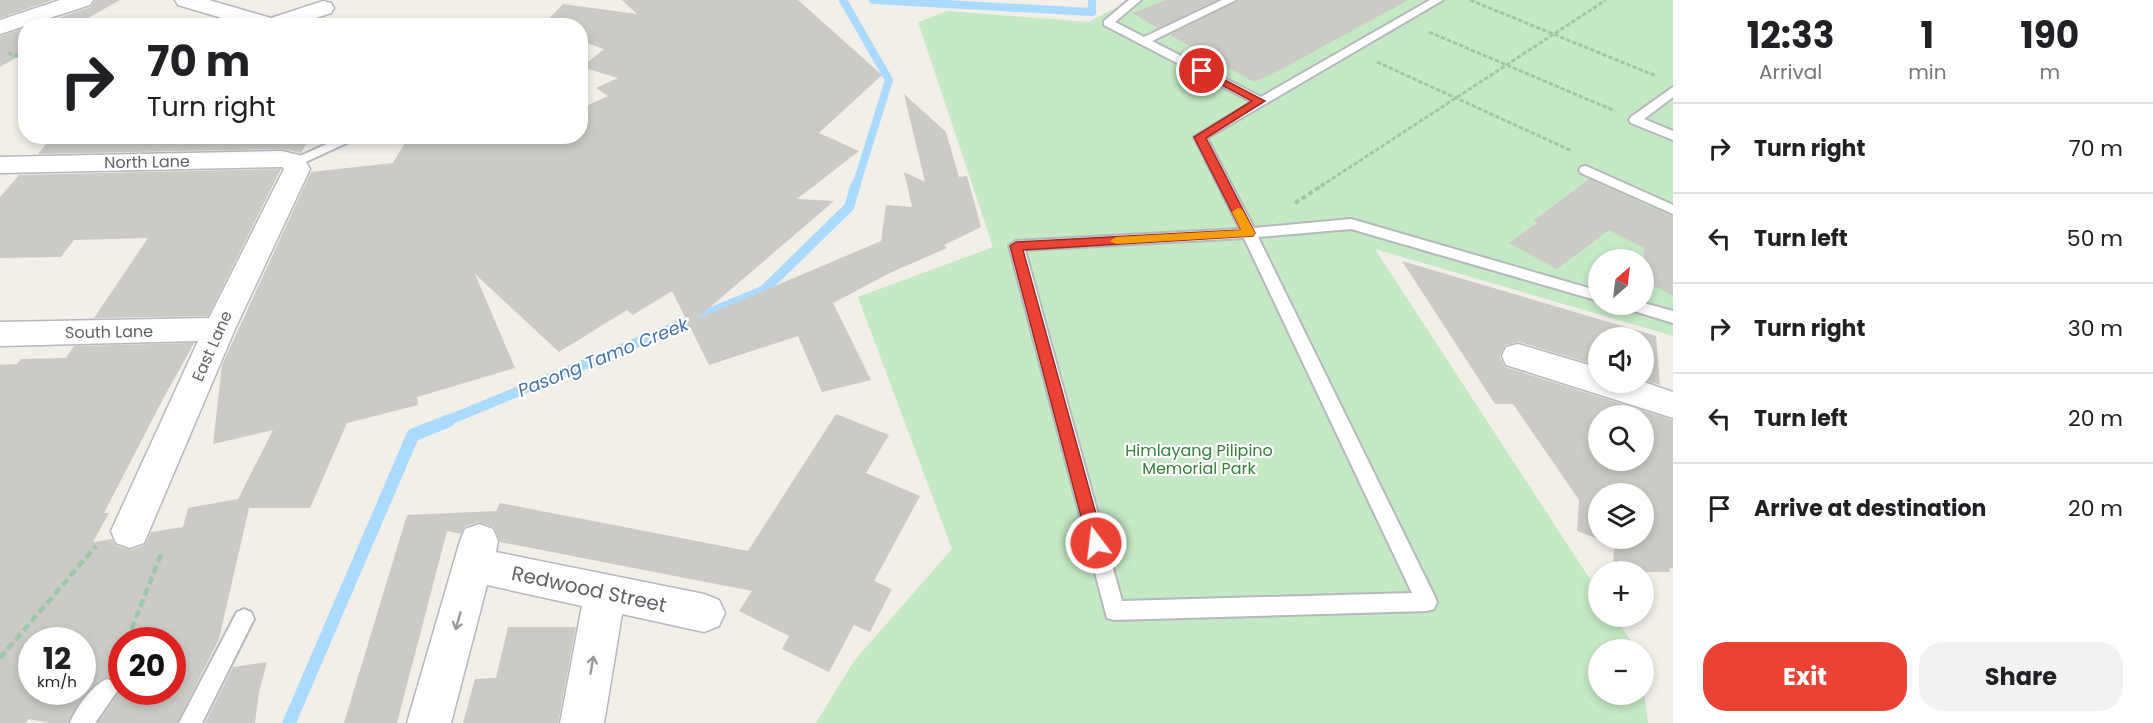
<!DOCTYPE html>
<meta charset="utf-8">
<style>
:root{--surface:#fff;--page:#f2f2f2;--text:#202124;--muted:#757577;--line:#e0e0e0;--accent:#ea4335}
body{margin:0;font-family:Poppins,sans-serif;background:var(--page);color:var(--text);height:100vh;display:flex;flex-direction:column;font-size:22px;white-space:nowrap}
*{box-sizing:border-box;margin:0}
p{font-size:20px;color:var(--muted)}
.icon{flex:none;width:33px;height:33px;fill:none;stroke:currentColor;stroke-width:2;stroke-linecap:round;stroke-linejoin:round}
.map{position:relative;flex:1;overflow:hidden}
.details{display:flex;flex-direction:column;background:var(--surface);width:480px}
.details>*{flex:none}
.top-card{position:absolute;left:18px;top:18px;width:570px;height:126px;border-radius:24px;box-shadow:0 3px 9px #0003;background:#fff;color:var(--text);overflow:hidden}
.needle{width:39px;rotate:28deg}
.controls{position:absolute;left:1588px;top:249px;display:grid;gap:12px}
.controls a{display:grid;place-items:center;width:66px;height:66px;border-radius:50%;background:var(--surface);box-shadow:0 3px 9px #0003;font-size:30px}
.speed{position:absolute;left:18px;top:627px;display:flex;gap:12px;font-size:30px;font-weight:700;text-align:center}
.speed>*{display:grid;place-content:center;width:78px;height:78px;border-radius:50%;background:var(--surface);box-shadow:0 3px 9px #0003;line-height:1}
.speed small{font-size:15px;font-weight:400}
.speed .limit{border:9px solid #d22;background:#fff;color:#111}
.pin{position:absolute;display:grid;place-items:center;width:51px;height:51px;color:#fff;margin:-26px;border:3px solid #fff;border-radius:50%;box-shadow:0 2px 6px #0007}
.me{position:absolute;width:66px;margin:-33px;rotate:345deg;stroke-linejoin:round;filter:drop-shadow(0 0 4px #0008)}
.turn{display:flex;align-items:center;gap:21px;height:126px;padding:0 30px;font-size:27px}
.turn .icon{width:78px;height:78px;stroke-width:2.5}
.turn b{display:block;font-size:42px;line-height:51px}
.eta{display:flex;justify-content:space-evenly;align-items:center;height:102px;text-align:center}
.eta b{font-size:36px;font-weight:700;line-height:42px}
.primary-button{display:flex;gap:12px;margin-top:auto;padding:12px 30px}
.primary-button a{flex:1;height:69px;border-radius:24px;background:var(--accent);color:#fff;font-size:24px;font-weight:700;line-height:69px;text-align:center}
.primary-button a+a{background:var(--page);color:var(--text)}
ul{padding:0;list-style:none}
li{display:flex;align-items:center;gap:18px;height:90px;padding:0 30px;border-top:2px solid var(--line)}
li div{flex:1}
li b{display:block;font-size:22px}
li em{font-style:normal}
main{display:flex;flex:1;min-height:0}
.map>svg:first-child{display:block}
.green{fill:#c5e8c5;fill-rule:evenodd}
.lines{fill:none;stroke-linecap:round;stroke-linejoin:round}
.stream-far2{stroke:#aadaff;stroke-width:8}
.stream-far1{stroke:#aadaff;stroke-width:10}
.stream{stroke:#aadaff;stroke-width:13}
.building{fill:#cccac5;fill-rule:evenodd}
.lane-casing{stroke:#b5b8bc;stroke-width:4}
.street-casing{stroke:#b5b8bc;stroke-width:3}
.secondary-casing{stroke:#b6babf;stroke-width:3}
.path-far2{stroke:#9cc7a9;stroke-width:3;stroke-dasharray:4.5 2;stroke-linecap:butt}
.path-far1{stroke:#9cc7a9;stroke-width:4;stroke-dasharray:5 3;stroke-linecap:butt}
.path{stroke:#9cc7a9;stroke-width:4.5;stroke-dasharray:8 4;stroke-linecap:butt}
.lane{fill:#fff;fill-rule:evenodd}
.street{fill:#fff;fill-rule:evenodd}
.secondary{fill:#fff;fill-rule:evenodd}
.oneway{stroke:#979a9d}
.route{fill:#ea4335;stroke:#982c22;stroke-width:1.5}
.slow{fill:#f59e0b}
.labels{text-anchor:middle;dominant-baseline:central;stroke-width:4.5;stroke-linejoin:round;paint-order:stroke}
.street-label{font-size:16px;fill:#5f6368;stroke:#fff}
.park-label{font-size:16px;fill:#348238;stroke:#fff}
.water-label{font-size:18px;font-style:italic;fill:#4174aa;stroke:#fff}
.near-street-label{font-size:20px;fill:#5f6368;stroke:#fff}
</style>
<main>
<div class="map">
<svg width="1673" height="723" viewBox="0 0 1673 723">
<rect width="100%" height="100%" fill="#f1efe8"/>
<path class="green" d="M 1130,0 L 1673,0 L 1673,336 L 1375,249 L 1599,593 L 1599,616 L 1615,617 L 1636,649 L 1599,650 L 1599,694 L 1644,694 L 1644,692 L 1648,723 L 816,723 L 854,661 L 952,549 L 858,297 L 993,247 L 918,22 L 947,11 L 1089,22 ZM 1599,260 L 1644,260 L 1644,304 L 1599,304 Z"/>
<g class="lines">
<path class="stream-far2" d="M 843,0 L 889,80 L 856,186
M 873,0 L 1092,12 L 1092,0"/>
<path class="stream-far1" d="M 444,422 L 763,291 L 849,207 L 856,184"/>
<path class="stream" d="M 289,723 L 413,435 L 448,421"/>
</g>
<path class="building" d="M 0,0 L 53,0 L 0,18 Z
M 95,0 L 120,0 L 74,26 L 34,26 L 91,7 Z
M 622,0 L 798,0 L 882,75 L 819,133 L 859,151 L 797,199 L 834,201 L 695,320 L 881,241 L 886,205 L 912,207 L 904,172 L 925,182 L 904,94 L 946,132 L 959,177 L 967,176 L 981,227 L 944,245 L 947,248 L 890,273 L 833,303 L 871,380 L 822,392 L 798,336 L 709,365 L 672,291 L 633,315 L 627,310 L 559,352 L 475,274 L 515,368 L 417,397 L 418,405 L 347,423 L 310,508 L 249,508 L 219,639 L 177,723 L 98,723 L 120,691 L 117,681 L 108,677 L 89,690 L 68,723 L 49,723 L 29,719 L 25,723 L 0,723 L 0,365 L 17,364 L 21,359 L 66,358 L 74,346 L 194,343 L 163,399 L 104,513 L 109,513 L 93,542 L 112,539 L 115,545 L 131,550 L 145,545 L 151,532 L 183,527 L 188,508 L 238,499 L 273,430 L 213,444 L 222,365 L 311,172 L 393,163 L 409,136 L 580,136 L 580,109 L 608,96 L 596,88 L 618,78 L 582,67 L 604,49 L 580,41 L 580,26 L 542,26 L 563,4 L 637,14 ZM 32,640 L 82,640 L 82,692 L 32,692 ZM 122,640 L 172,640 L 172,692 L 122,692 Z
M 1166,0 L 1217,0 L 1158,28 L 1132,13 Z
M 1238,0 L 1408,0 L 1282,69 L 1254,82 L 1170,35 Z
M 26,28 L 26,52 L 0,67 L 0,36 Z
M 53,136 L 311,136 L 301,153 L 282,149 L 38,154 Z
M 281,169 L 208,316 L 94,318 L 148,238 L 74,240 L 61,257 L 0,258 L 0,197 L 19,175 Z
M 1589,179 L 1673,217 L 1673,296 L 1644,280 L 1644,248 L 1609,230 L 1557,269 L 1509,243 L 1537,223 L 1533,221 Z
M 1402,261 L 1656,336 L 1660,385 L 1644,380 L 1644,338 L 1599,338 L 1599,366 L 1519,342 L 1505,345 L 1500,357 L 1505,367 L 1673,420 L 1673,569 L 1669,567 L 1670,572 L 1613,572 L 1614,545 L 1577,531 L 1579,500 L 1513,404 L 1495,404 ZM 1599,416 L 1644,416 L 1644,460 L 1599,460 ZM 1599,494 L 1644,494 L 1644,538 L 1599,538 Z
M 836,414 L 889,435 L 866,473 L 920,496 L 874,581 L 892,589 L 870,632 L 854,625 L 829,672 L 782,649 L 789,636 L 739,611 L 752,591 L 500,542 L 494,527 L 478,522 L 464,527 L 461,534 L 447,531 L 397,723 L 344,723 L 407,515 L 496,511 L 500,503 L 748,551 Z
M 508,627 L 576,627 L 558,723 L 463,723 L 475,679 L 496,678 Z
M 267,662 L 259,692 L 255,723 L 205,723 L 233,667 Z"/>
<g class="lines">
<defs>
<path id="lane" d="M 1129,0 L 1141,0 L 1115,22 L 1144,37 L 1222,0 L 1236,0 L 1152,41 L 1261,97 L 1430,0 L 1443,0 L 1207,138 L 1254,228 L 1351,219 L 1599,291 L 1599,301 L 1351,229 L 1258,237 L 1434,595 L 1437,602 L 1434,609 L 1427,611 L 1114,620 L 1107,618 L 1009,246 L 1016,241 L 1240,229 L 1194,137 L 1252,102 L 1104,25 L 1104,21 ZM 1244,238 L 1412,593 L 1122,601 L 1025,250 Z
M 1673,87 L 1673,97 L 1644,119 L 1673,131 L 1673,140 L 1631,123 L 1629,120 L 1631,117 Z
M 344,136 L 362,136 L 299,165 L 294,166 L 287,162 Z
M 1586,166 L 1673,205 L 1673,214 L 1581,173 L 1579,170 L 1581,167 Z
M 1644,303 L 1673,311 L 1673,323 L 1624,308 L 1623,304 L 1644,304 Z
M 244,609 L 251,612 L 254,619 L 202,723 L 179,723 L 237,612 Z
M 107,679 L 115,682 L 118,690 L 95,723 L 70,723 C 76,708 92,685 107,679 Z"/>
<path id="street" d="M 175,0 L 209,0 L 271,18 L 323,1 L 331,3 L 334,8 L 331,13 L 292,26 L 249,26 L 178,5 Z
M 282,151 L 303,156 L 310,169 L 235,329 L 144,543 L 130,548 L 116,543 L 111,531 L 198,341 L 0,346 L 0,322 L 209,318 L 284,169 L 282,167 L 0,173 L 0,157 Z
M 1518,344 L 1599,368 L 1599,382 L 1644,382 L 1673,392 L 1673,418 L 1506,365 L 1502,356 L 1506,347 Z
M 479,524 L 493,529 L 498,541 L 496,552 L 704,594 L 719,600 L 725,613 L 719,626 L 704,632 L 622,614 L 604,723 L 560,723 L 582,606 L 487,585 L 451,723 L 407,723 L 460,541 L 465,529 Z"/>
<path id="secondary" d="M 60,0 L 93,0 L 90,5 L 0,34 L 0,20 Z"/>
</defs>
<use href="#lane" class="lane-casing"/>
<use href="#street" class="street-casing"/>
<use href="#secondary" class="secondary-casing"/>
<path class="path-far2" d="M 1470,0 L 1656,76
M 1429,32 L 1615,111
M 8,53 L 26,59
M 1377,62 L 1572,151
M 1321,186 L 1606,0"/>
<path class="path-far1" d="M 1295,203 L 1324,184"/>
<path class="path" d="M 127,640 L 162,552
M 0,658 L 96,546
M 117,665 L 122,654"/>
<use href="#lane" class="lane"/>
<use href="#street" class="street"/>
<use href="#secondary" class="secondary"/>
</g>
<defs><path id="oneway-shaft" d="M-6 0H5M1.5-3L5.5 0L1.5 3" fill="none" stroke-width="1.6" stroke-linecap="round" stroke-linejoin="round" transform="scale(1.5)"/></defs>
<g class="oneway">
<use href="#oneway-shaft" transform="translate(458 621) rotate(106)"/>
<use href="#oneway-shaft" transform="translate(592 665) rotate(-80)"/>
</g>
<path class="route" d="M 1202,68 L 1265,101 L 1206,138 L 1255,233 L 1253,236 L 1023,250 L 1104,543 L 1102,548 L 1096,550 L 1090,548 L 1088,543 L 1010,246 L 1016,242 L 1241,230 L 1194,137 L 1252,101 L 1199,73 L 1197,71 Z"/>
<path class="slow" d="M 1238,208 L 1242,209 L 1255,233 L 1253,236 L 1116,244 L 1110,241 L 1116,237 L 1241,230 L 1232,212 Z"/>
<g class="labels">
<g class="street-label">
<text transform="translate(147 162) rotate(-1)">North Lane</text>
<text transform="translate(109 332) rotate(-1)">South Lane</text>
<text transform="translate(212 346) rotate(-66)">East Lane</text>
</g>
<g class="park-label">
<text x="1199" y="450">Himlayang Pilipino<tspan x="1199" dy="18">Memorial Park</tspan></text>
</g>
<g class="water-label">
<text transform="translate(603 357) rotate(-22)">Pasong Tamo Creek</text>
</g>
<g class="near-street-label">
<text transform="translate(589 589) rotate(12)">Redwood Street</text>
</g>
</g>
</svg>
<div class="controls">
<a><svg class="needle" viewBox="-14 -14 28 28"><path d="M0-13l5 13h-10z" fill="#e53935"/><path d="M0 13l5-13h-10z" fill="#757577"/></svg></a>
<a><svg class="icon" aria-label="sound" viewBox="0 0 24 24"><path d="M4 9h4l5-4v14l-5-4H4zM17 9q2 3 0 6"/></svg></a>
<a><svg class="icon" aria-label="search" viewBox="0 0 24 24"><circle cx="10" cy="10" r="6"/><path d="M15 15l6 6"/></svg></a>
<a><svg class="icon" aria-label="layers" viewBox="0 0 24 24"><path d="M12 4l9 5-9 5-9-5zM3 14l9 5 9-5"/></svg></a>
<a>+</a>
<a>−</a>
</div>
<div class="speed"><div>12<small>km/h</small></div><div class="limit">20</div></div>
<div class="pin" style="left:1202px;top:71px;background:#d93025"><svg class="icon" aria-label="arrive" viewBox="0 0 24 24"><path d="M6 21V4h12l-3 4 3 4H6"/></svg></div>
<svg class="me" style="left:1096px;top:543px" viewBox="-20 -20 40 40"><circle r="17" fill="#ea4335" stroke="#fff" stroke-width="3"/><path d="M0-11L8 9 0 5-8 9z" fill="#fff"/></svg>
<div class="top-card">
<div class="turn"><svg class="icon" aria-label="right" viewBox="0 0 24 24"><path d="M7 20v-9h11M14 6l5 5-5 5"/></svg><div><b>70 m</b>Turn right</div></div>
</div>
</div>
<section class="details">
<div class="eta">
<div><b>12:33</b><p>Arrival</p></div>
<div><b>1</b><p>min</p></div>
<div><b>190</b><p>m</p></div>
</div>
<ul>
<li><svg class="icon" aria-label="right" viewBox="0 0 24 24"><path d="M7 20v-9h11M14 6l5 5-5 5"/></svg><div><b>Turn right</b></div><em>70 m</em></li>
<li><svg class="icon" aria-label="left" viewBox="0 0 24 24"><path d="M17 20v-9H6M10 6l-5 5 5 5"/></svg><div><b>Turn left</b></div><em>50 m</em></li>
<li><svg class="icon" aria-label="right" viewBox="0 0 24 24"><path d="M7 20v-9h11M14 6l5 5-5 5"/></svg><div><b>Turn right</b></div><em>30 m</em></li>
<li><svg class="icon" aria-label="left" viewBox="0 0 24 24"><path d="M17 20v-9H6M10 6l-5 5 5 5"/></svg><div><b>Turn left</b></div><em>20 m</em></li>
<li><svg class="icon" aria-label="arrive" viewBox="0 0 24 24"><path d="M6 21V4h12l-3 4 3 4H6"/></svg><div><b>Arrive at destination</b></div><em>20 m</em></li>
</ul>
<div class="primary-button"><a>Exit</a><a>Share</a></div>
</section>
</main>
